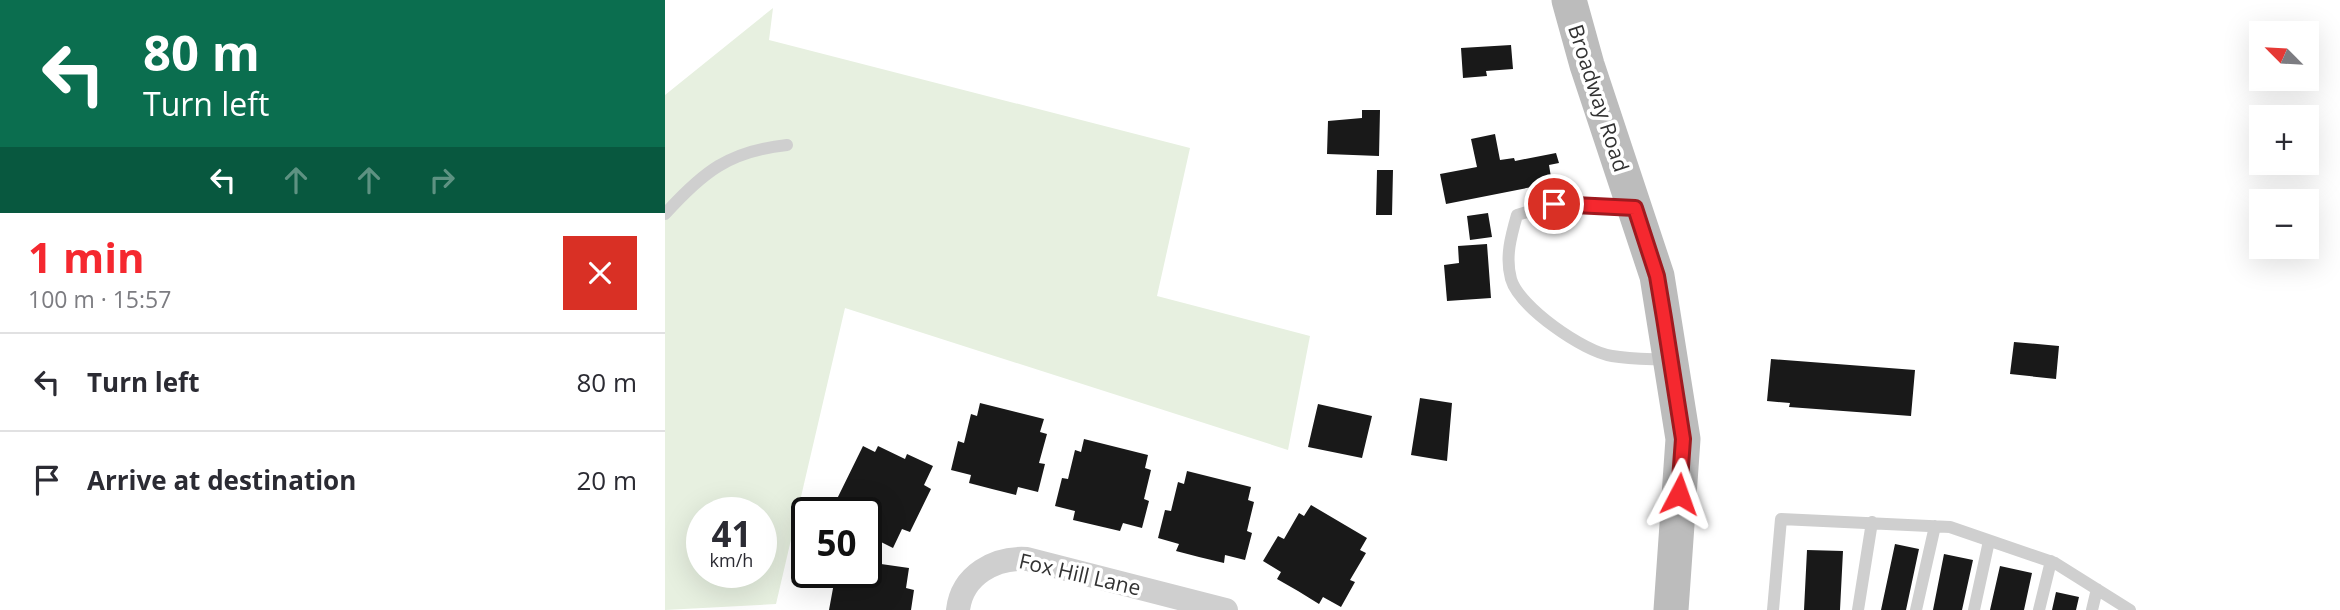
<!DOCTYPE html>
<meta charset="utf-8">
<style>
:root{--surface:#fff;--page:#f2f2f3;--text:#2b2b33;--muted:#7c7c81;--line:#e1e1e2;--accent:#f5282f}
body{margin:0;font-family:"Open Sans",sans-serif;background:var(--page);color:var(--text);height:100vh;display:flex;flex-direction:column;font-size:26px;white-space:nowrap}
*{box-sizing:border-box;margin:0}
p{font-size:23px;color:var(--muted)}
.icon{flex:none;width:38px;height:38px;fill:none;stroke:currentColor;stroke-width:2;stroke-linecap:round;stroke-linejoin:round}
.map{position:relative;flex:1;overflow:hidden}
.sheet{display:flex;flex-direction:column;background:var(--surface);width:665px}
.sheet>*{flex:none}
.top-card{background:#0b6e4f;color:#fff;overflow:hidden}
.needle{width:46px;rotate:294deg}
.tools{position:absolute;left:1584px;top:21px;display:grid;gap:14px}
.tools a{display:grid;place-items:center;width:70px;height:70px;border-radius:0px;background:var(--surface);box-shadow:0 7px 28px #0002;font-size:35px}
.speed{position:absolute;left:21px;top:497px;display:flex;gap:14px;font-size:35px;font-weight:700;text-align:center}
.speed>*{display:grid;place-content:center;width:91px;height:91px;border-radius:50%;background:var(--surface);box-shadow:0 7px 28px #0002;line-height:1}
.speed small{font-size:18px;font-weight:400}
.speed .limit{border:4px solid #111;border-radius:10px;background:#fff;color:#111}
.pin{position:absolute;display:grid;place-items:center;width:60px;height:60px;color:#fff;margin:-30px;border:4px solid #fff;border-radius:50%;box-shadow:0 2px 7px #0007}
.me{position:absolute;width:77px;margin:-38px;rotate:4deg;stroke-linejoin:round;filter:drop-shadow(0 0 5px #0008)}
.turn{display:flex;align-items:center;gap:24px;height:147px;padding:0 28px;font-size:32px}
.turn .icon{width:91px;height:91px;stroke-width:2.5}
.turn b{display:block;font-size:49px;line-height:60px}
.lanes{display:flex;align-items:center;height:66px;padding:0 28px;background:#0003;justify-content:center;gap:35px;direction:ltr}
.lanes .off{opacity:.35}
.round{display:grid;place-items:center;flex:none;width:74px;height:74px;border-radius:0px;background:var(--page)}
.overview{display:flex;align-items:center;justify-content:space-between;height:119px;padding:0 28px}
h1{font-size:42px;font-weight:700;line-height:52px;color:var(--accent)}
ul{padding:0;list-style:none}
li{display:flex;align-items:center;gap:21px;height:98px;padding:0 28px;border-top:2px solid var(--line)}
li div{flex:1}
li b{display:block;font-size:26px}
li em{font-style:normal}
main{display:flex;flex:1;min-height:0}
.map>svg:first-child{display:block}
.green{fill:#e7f0e0;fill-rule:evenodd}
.building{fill:#191919}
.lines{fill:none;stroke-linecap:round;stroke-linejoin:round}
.service{stroke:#cfcfcf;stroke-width:12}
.minor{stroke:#cfcfcf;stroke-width:24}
.secondary{stroke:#bcbcbc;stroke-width:35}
.route-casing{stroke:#9f1a1f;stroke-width:18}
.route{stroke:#f5282f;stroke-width:12}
.labels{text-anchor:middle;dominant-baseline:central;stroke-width:7;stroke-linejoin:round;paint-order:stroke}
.street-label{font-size:21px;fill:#323232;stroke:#fff}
</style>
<main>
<section class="sheet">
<div class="top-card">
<div class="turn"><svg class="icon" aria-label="left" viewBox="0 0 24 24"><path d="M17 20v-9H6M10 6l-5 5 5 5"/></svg><div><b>80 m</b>Turn left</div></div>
<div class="lanes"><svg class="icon" aria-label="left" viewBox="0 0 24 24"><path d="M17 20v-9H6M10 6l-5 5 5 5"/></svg><svg class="icon off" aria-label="ahead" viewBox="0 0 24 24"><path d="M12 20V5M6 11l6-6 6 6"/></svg><svg class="icon off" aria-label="ahead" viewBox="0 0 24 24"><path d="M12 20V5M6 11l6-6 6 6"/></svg><svg class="icon off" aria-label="right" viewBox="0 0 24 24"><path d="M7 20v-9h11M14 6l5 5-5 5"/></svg></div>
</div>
<div class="overview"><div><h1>1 min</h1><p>100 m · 15:57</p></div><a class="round" style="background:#d93025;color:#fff"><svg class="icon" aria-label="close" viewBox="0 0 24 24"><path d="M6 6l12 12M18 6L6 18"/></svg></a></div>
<ul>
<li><svg class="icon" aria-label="left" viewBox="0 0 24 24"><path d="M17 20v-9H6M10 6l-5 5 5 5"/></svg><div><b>Turn left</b></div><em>80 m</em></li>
<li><svg class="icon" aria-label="arrive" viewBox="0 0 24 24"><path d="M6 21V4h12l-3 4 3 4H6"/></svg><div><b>Arrive at destination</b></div><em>20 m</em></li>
</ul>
</section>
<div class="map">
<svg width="1675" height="610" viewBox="0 0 1675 610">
<rect width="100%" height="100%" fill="#fff"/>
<path class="green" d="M 108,8 L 104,40 L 525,148 L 492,296 L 645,336 L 623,450 L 180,308 L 111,604 L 0,610 L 0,95 ZM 37,513 L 96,513 L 96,572 L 37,572 Z"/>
<path class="building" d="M 846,45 L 848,69 L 821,71 L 822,76 L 798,78 L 796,48 Z
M 697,110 L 715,110 L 714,156 L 662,154 L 663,121 L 697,118 Z
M 830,134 L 835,160 L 849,158 L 850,161 L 891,153 L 894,163 L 884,165 L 887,183 L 781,204 L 775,174 L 812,167 L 806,139 Z
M 712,170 L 728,170 L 727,215 L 711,215 Z
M 823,213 L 827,237 L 805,240 L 802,216 Z
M 822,244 L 826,298 L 782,301 L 779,265 L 794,263 L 793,246 Z
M 1349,342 L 1394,346 L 1391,379 L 1345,374 Z
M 1106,359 L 1250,370 L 1246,416 L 1124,407 L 1125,403 L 1102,401 Z
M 755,398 L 787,403 L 782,461 L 746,455 Z
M 315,403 L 379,419 L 375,432 L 382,434 L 374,463 L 380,464 L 373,492 L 353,487 L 351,495 L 327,489 L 304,483 L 306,475 L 286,470 L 293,441 L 299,443 L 306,414 L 312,416 Z
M 653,404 L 707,416 L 697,458 L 643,447 Z
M 419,439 L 483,455 L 480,468 L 486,470 L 479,499 L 484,501 L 477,528 L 458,523 L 455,531 L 408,520 L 410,511 L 390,506 L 397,478 L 403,479 L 410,450 L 416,452 Z
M 198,446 L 210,452 L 213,446 L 240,459 L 242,454 L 268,466 L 259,485 L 266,489 L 245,532 L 237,529 L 228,548 L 202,535 L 204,529 L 201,528 L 201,513 L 180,513 L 169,505 Z
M 522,471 L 586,487 L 583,500 L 589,502 L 582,531 L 587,533 L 580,560 L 560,555 L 559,563 L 534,557 L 511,551 L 514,544 L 493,538 L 500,510 L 506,511 L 513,482 L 519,484 Z
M 646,505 L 702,538 L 695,550 L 701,553 L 685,580 L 690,582 L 676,607 L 658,597 L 654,604 L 633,591 L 612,579 L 616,572 L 598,561 L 613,536 L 619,539 L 634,513 L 639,516 Z
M 1230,544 L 1254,549 L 1241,610 L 1216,610 Z
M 1142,550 L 1178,551 L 1175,610 L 1139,610 Z
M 1279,554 L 1308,560 L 1297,610 L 1268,610 Z
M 216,564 L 244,568 L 241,588 L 249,590 L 246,610 L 164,610 L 171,572 L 201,572 L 201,567 L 215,569 Z
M 1335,566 L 1367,573 L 1359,610 L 1325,610 Z
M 1391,592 L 1414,597 L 1411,610 L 1387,610 Z"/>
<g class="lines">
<path class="service" d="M 967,208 L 889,204 L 852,215 C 846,236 840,257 846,279 C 854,307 919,352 947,356 C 965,359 984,359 1002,360
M 0,214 C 38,172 64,151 122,145
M 1108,610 L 1116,519 L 1285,527 L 1390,563 L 1465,610
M 1193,610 L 1207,522
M 1251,610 L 1270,526
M 1309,610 L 1324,541
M 1374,610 L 1386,561
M 1427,610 L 1432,589"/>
<path class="minor" d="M 293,610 C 297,575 330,557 362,559 L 561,610"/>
<path class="secondary" d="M 904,0 L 922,65 L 992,276 L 1018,439 L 1006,610"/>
</g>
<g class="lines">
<defs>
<path id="route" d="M 889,204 L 970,208 L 992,276 L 999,318 L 1018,439 L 1014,494"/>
</defs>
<use href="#route" class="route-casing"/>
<use href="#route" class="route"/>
</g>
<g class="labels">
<g class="street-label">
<text transform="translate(934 98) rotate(72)">Broadway Road</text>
<text transform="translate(415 574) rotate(13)">Fox Hill Lane</text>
</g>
</g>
</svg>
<div class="tools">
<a><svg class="needle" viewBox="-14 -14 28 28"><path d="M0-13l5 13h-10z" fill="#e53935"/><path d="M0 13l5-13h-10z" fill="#7c7c81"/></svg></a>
<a>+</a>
<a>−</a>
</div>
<div class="speed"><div>41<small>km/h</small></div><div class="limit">50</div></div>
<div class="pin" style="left:889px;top:204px;background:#d93025"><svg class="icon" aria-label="arrive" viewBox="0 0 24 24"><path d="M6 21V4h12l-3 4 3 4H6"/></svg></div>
<svg class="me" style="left:1014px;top:494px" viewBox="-20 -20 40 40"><path d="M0-17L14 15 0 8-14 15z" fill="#f5282f" stroke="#fff" stroke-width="4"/></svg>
</div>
</main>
